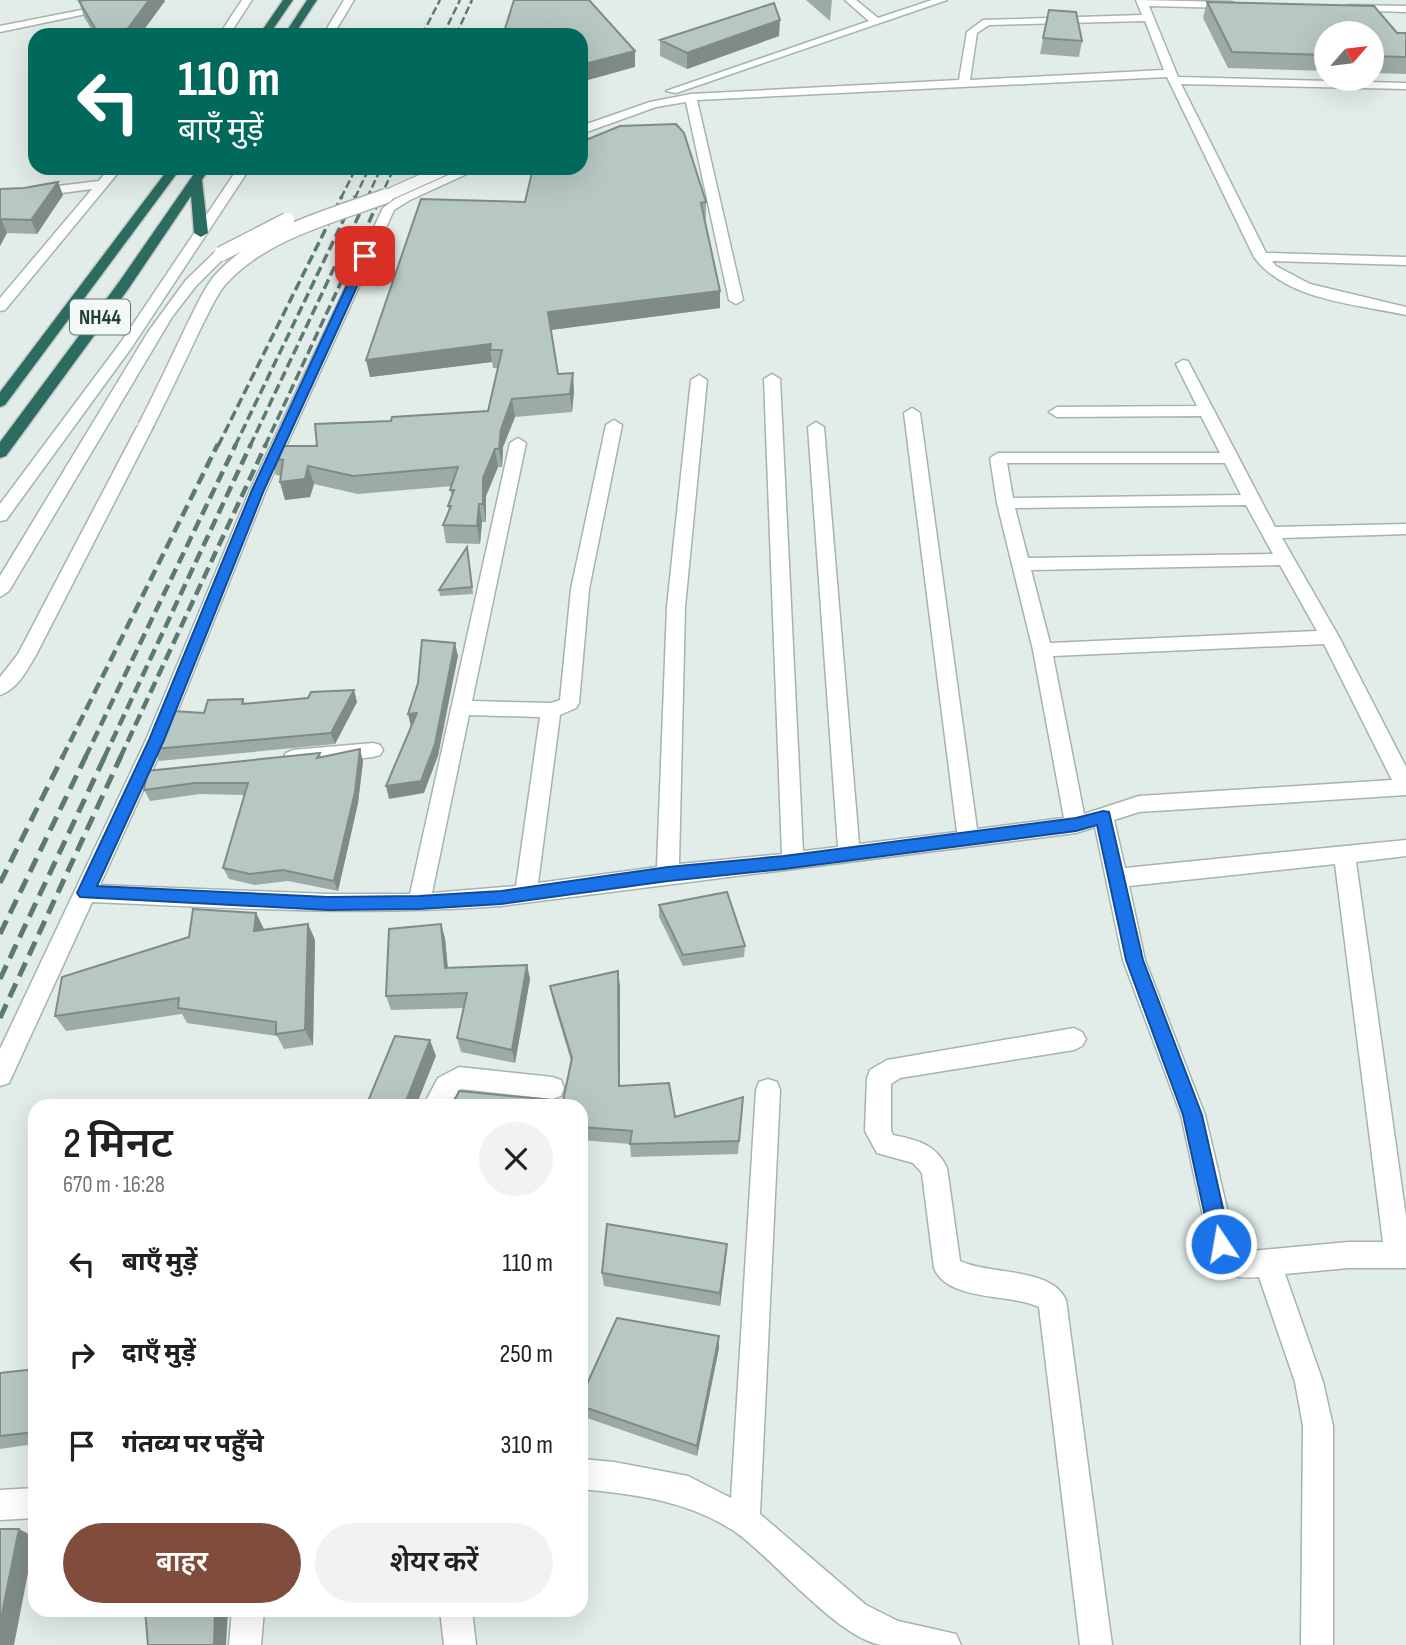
<!DOCTYPE html>
<html lang="hi">
<meta charset="utf-8">
<style>
:root{--surface:#fff;--page:#f2f2f2;--text:#202124;--muted:#757577;--accent:#804c3b}
body{margin:0;font-family:"Sofia Sans Condensed","Noto Sans Devanagari",sans-serif;background:var(--page);color:var(--text);height:100vh;display:flex;flex-direction:column;font-size:26px;white-space:nowrap}
*{box-sizing:border-box;margin:0}
p{font-size:23px;color:var(--muted)}
.icon{flex:none;width:38px;height:38px;fill:none;stroke:currentColor;stroke-width:2;stroke-linecap:round;stroke-linejoin:round}
.map{position:relative;flex:1;overflow:hidden}
.details{position:absolute;left:28px;top:1099px;width:560px;height:518px;display:flex;flex-direction:column;background:var(--surface);border-radius:21px;box-shadow:0 7px 28px #0002}
.details>*{flex:none}
.banner{position:absolute;left:28px;top:28px;width:560px;height:147px;border-radius:21px;box-shadow:0 7px 28px #0002;background:#00695c;color:#fff;overflow:hidden}
.needle{width:46px;rotate:62deg}
.buttons{position:absolute;left:1314px;top:21px;display:grid;gap:14px}
.buttons a{display:grid;place-items:center;width:70px;height:70px;border-radius:50%;background:var(--surface);box-shadow:0 7px 28px #0002;font-size:35px}
.pin{position:absolute;display:grid;place-items:center;width:60px;height:60px;color:#fff;margin:-30px;border-radius:14px;box-shadow:0 4px 10px #0006}
.me{position:absolute;width:77px;margin:-38px;rotate:348deg;stroke-linejoin:round;filter:drop-shadow(0 0 5px #0008)}
.turn{display:flex;align-items:center;gap:24px;height:147px;padding:0 35px;font-size:32px}
.turn .icon{width:91px;height:91px;stroke-width:2.5}
.turn b{display:block;font-size:49px;line-height:60px}
.round{display:grid;place-items:center;flex:none;width:74px;height:74px;border-radius:37px;background:var(--page)}
.summary{display:flex;align-items:center;justify-content:space-between;height:119px;padding:0 35px}
h1{font-size:42px;font-weight:600;line-height:52px}
.button{display:flex;gap:14px;margin-top:auto;padding:14px 35px}
.button a{flex:1;height:80px;border-radius:42px;background:var(--accent);color:#fff;font-size:28px;font-weight:600;line-height:80px;text-align:center}
.button a+a{background:var(--page);color:var(--text)}
ul{padding:0;list-style:none}
li{display:flex;align-items:center;gap:21px;height:91px;padding:0 35px}
li div{flex:1}
li b{display:block;font-size:26px}
li em{font-style:normal}
.map>svg:first-child{display:block}
.lines{fill:none;stroke-linecap:round;stroke-linejoin:round}
.minor-casing{stroke:#a4b4af;stroke-width:3}
.highway-casing{stroke:#c1c9c7;stroke-width:3}
.minor{fill:#fff;fill-rule:evenodd}
.highway{fill:#2c6b5f;fill-rule:evenodd}
.rail-far3{stroke:#5c7972;stroke-width:2.5;stroke-dasharray:8 3.5;stroke-linecap:butt}
.rail-far2{stroke:#5c7972;stroke-width:3.5;stroke-dasharray:10 4.5;stroke-linecap:butt}
.rail-far1{stroke:#5c7972;stroke-width:4.5;stroke-dasharray:12 6;stroke-linecap:butt}
.rail{stroke:#5c7972;stroke-width:5;stroke-dasharray:15 8;stroke-linecap:butt}
.minor-bridge-far1-casing{stroke:#a4b4af;stroke-width:13;stroke-linecap:butt}
.minor-bridge-casing{stroke:#a4b4af;stroke-width:17;stroke-linecap:butt}
.minor-bridge-far1{stroke:#fff;stroke-width:11}
.minor-bridge{stroke:#fff;stroke-width:14}
.wall{fill:#9daba6}
.shaded-wall{fill:#808b87}
.building{fill:#b7c7c1;stroke:#808b87;stroke-width:2}
.route{fill:#1a73e8;stroke:#114b97;stroke-width:2}
.labels{text-anchor:middle;dominant-baseline:central;stroke-width:7;stroke-linejoin:round;paint-order:stroke}
.shield{fill:#f2f9f6;stroke:#607670;stroke-width:2}
.shield-label{font-size:21px;font-weight:bold;fill:#213e36}
</style>
<div class="map">
<svg width="1406" height="1645" viewBox="0 0 1406 1645">
<rect width="100%" height="100%" fill="#e2ece8"/>
<g class="lines">
<defs>
<path id="minor" d="M 132,0 L 153,0 L 0,32 L 0,26 Z
M 242,0 L 252,0 L 229,35 L 219,35 Z
M 344,0 L 354,0 L 333,35 L 323,35 Z
M 845,0 L 856,0 L 878,18 L 932,0 L 947,0 L 676,93 L 666,91 L 869,21 Z
M 1136,0 L 1232,2 L 1237,5 L 1232,8 L 1149,6 L 1178,77 L 1406,83 L 1406,89 L 1181,84 L 1266,253 L 1406,257 L 1406,265 L 1272,261 L 1276,266 L 1310,284 L 1406,307 L 1406,315 C 1356,304 1287,301 1254,257 L 1167,77 L 697,100 L 743,300 L 736,304 L 729,300 L 686,102 L 656,107 L 581,134 L 581,126 L 650,102 L 691,94 L 959,80 L 967,32 L 983,20 L 1142,15 ZM 1145,21 L 1164,70 L 970,80 L 977,33 L 989,25 Z
M 1349,5 L 1406,6 L 1406,12 L 1345,10 L 1345,6 Z
M 109,168 L 122,168 L 5,310 L 0,311 L 0,298 L 92,189 L 0,201 L 0,193 L 99,181 Z
M 238,168 L 250,168 L 132,347 L 6,520 L 0,521 L 0,504 L 121,342 Z
M 463,168 L 480,168 L 410,200 L 394,210 L 266,490 L 166,740 L 100,885 L 328,894 L 410,894 L 510,443 L 518,438 L 526,443 L 472,701 L 551,703 L 560,700 L 571,589 L 606,425 L 614,420 L 622,425 L 589,589 L 579,703 L 576,708 L 560,715 L 538,883 L 657,867 L 667,607 L 691,380 L 699,375 L 707,380 L 685,607 L 679,864 L 782,854 L 764,379 L 772,374 L 780,379 L 803,851 L 838,847 L 808,427 L 816,422 L 824,427 L 859,844 L 957,832 L 904,413 L 912,408 L 920,413 L 977,829 L 1064,818 L 1033,650 L 997,503 L 990,458 L 998,453 L 1220,453 L 1201,416 L 1057,417 L 1049,412 L 1057,407 L 1197,406 L 1176,364 L 1183,360 L 1188,361 L 1275,527 L 1406,524 L 1406,534 L 1282,538 L 1339,637 L 1406,767 L 1406,795 L 1139,812 L 1114,820 L 1125,868 L 1406,840 L 1406,856 L 1356,862 L 1406,1217 L 1406,1268 L 1348,1268 L 1285,1274 L 1323,1382 L 1333,1426 L 1333,1645 L 1301,1645 L 1303,1426 L 1295,1382 L 1259,1277 C 1235,1279 1220,1276 1211,1253 L 1181,1115 L 1123,960 L 1095,827 L 1076,833 L 501,906 C 364,916 228,908 92,902 L 9,1083 L 0,1086 L 0,1049 L 146,740 L 250,490 L 383,208 L 402,194 ZM 1007,463 L 1225,463 L 1241,495 L 1013,498 ZM 1246,505 L 1273,554 L 1028,558 L 1015,508 ZM 1280,565 L 1317,631 L 1050,643 L 1031,570 ZM 1324,644 L 1392,780 L 1139,796 L 1084,814 L 1053,656 ZM 469,715 L 540,717 L 516,886 L 432,893 ZM 1335,864 L 1383,1242 L 1348,1242 L 1240,1252 L 1236,1247 L 1205,1115 L 1145,960 L 1129,886 Z
M 221,250 L 228,254 L 196,286 L 172,317 L 9,591 L 0,597 L 0,576 L 148,332 L 186,280 L 216,251 Z
M 145,422 L 153,427 L 36,655 C 27,670 18,689 0,695 L 0,677 L 18,654 L 137,427 Z
M 373,743 L 380,745 L 383,750 L 380,755 L 373,757 L 293,766 L 286,763 L 283,758 L 286,753 L 293,750 Z
M 1074,1028 L 1082,1032 L 1086,1039 L 1082,1046 L 1074,1050 L 900,1078 L 891,1084 L 891,1131 L 893,1135 C 917,1140 936,1144 947,1168 L 960,1261 C 989,1275 1052,1267 1066,1300 L 1112,1645 L 1080,1645 L 1039,1307 C 1010,1293 948,1302 934,1268 L 922,1173 L 913,1163 L 877,1153 L 865,1131 L 867,1078 L 870,1070 L 887,1060 Z
M 459,1067 L 552,1077 L 561,1080 L 564,1088 L 561,1096 L 552,1099 L 461,1089 L 447,1106 L 423,1106 L 438,1078 Z
M 768,1079 L 777,1082 L 780,1090 L 760,1514 L 866,1605 L 898,1621 L 956,1634 L 961,1645 C 935,1645 906,1645 881,1645 C 836,1637 773,1558 734,1531 C 688,1501 635,1494 581,1489 L 581,1459 L 614,1462 L 688,1476 L 731,1498 L 756,1090 L 759,1082 Z
M 35,1488 L 35,1518 L 0,1520 L 0,1490 Z
M 232,1610 L 264,1610 L 261,1645 L 229,1645 Z
M 440,1610 L 472,1610 L 476,1645 L 444,1645 Z"/>
<path id="highway" d="M 283,0 L 293,0 L 269,35 L 259,35 Z
M 307,0 L 317,0 L 294,35 L 284,35 Z
M 169,168 L 181,168 L 5,405 L 0,407 L 0,392 Z
M 198,168 L 210,168 L 202,180 L 208,233 L 201,237 L 194,233 L 191,196 L 129,288 L 6,456 L 0,458 L 0,442 L 119,282 Z"/>
</defs>
<use href="#minor" class="minor-casing"/>
<use href="#highway" class="highway-casing"/>
<use href="#minor" class="minor"/>
<use href="#highway" class="highway"/>
<path class="rail-far3" d="M 422,35 L 440,0
M 443,35 L 460,0
M 456,35 L 472,0
M 341,198 L 356,168
M 355,198 L 369,168
M 367,198 L 381,168
M 380,198 L 394,168"/>
<path class="rail-far2" d="M 218,446 L 342,196
M 235,446 L 355,196
M 250,446 L 368,196
M 265,446 L 381,196"/>
<path class="rail-far1" d="M 62,758 L 218,444
M 85,758 L 236,444
M 104,758 L 251,444
M 120,758 L 266,444"/>
<path class="rail" d="M 0,883 L 63,756
M 0,934 L 86,756
M 0,979 L 105,756
M 0,1018 L 121,756"/>
<defs>
<path id="minor-bridge-far1" d="M 381,198 L 448,168"/>
<path id="minor-bridge" d="M 221,254 L 287,220
M 145,427 C 162,394 178,360 194,326 C 202,311 209,293 220,280 C 262,233 329,217 386,196"/>
</defs>
<use href="#minor-bridge-far1" class="minor-bridge-far1-casing"/>
<use href="#minor-bridge" class="minor-bridge-casing"/>
<use href="#minor-bridge-far1" class="minor-bridge-far1"/>
<use href="#minor-bridge" class="minor-bridge"/>
</g>
<path class="wall" d="M 86,0 L 164,0 L 165,1 L 140,35 L 95,35 L 84,17 L 79,1 Z
M 806,0 L 832,0 L 830,21 Z
M 1207,2 L 1397,33 L 1406,33 L 1406,74 L 1372,73 L 1372,33 L 1326,33 L 1326,71 L 1228,68 L 1203,18 Z
M 1049,10 L 1082,41 L 1079,57 L 1040,54 Z
M 779,36 L 687,69 L 660,56 L 660,40 Z
M 0,189 L 63,195 L 37,234 L 7,233 L 0,246 Z
M 525,202 L 706,202 L 706,219 L 705,219 L 720,291 L 720,308 L 551,330 L 558,374 L 574,391 L 572,412 L 515,417 L 503,447 L 502,467 L 498,467 L 486,496 L 486,522 L 482,522 L 480,544 L 446,543 L 443,525 L 449,511 L 448,506 L 452,497 L 450,490 L 452,486 L 358,494 L 314,484 L 310,497 L 285,500 L 280,482 L 281,476 L 276,475 L 270,457 L 317,446 L 391,421 L 488,411 L 498,368 L 493,368 L 492,362 L 370,377 Z
M 467,547 L 473,594 L 440,596 L 439,590 Z
M 354,690 L 357,702 L 335,744 L 159,761 L 154,749 L 204,713 L 243,699 L 245,704 L 308,698 Z
M 320,753 L 321,757 L 363,761 L 358,803 L 338,891 L 288,881 L 255,885 L 229,879 L 223,868 L 245,795 L 200,794 L 150,801 L 144,790 Z
M 659,905 L 745,946 L 744,957 L 683,966 L 659,917 Z
M 256,913 L 264,930 L 308,924 L 315,940 L 313,1045 L 284,1049 L 277,1036 L 187,1023 L 182,1014 L 66,1031 L 55,1016 L 189,937 Z
M 445,938 L 448,968 L 527,965 L 530,979 L 515,1063 L 461,1052 L 457,1038 L 464,1008 L 391,1010 L 386,996 Z
M 550,986 L 620,986 L 620,1086 L 675,1117 L 743,1097 L 738,1154 L 631,1157 L 630,1144 L 581,1140 L 581,1106 L 563,1101 L 571,1061 L 553,1001 Z
M 727,1244 L 726,1258 L 720,1306 L 604,1286 L 602,1273 Z
M 719,1336 L 719,1348 L 697,1456 L 581,1416 L 581,1397 Z
M 35,1369 L 35,1444 L 0,1449 L 0,1373 Z"/>
<path class="shaded-wall" d="M 149,0 L 164,0 L 165,1 L 140,35 L 123,35 Z
M 780,20 L 779,36 L 687,69 L 687,53 Z
M 635,51 L 635,67 L 581,82 L 581,65 Z
M 58,182 L 63,195 L 37,234 L 31,220 Z
M 1,219 L 7,233 L 0,246 L 0,221 Z
M 720,291 L 720,308 L 550,330 L 548,312 Z
M 491,344 L 490,350 L 492,362 L 370,377 L 366,360 Z
M 573,373 L 574,391 L 572,412 L 570,394 Z
M 512,399 L 515,417 L 503,447 L 502,467 L 499,449 L 501,429 Z
M 495,449 L 498,467 L 486,496 L 486,522 L 483,504 L 483,478 Z
M 308,466 L 314,484 L 310,497 L 285,500 L 280,482 Z
M 479,504 L 482,522 L 480,544 L 477,526 Z
M 455,643 L 458,656 L 438,756 L 424,793 L 389,799 L 386,786 Z
M 354,690 L 357,702 L 335,744 L 331,733 Z
M 417,713 L 411,727 L 408,714 Z
M 360,749 L 363,761 L 358,803 L 338,891 L 334,881 Z
M 256,913 L 264,929 L 262,947 L 254,931 Z
M 308,924 L 315,940 L 313,1045 L 305,1030 Z
M 441,924 L 445,938 L 449,983 L 445,968 Z
M 527,965 L 530,979 L 515,1063 L 512,1050 Z
M 618,971 L 620,986 L 620,1100 L 619,1086 Z
M 430,1040 L 436,1056 L 416,1106 L 404,1106 Z
M 727,1244 L 726,1258 L 720,1306 L 720,1293 Z
M 719,1336 L 719,1348 L 697,1456 L 697,1446 Z
M 19,1529 L 35,1537 L 14,1645 L 0,1645 L 0,1623 Z
M 215,1610 L 228,1610 L 226,1645 L 214,1645 Z"/>
<path class="building" d="M 86,0 L 149,0 L 123,35 L 99,35 L 79,1 Z
M 514,0 L 589,0 L 635,51 L 581,65 L 581,35 L 503,35 Z
M 1207,2 L 1374,6 L 1397,33 L 1406,33 L 1406,57 L 1372,56 L 1372,33 L 1326,33 L 1326,55 L 1232,52 Z
M 774,3 L 780,20 L 687,53 L 660,40 Z
M 1049,10 L 1076,12 L 1082,41 L 1043,38 Z
M 676,124 L 684,133 L 706,202 L 701,203 L 720,291 L 548,312 L 558,374 L 573,373 L 570,394 L 512,399 L 501,429 L 499,449 L 495,449 L 483,478 L 483,504 L 479,504 L 477,526 L 443,525 L 451,506 L 448,506 L 454,490 L 450,490 L 458,467 L 353,476 L 308,466 L 305,479 L 280,482 L 283,460 L 270,457 L 275,446 L 317,446 L 315,424 L 391,421 L 392,417 L 488,411 L 502,350 L 490,350 L 491,344 L 366,360 L 421,199 L 525,202 L 533,168 L 581,168 L 581,142 L 620,126 Z
M 58,182 L 31,220 L 1,219 L 0,221 L 0,189 L 24,188 Z
M 467,547 L 472,587 L 439,590 Z
M 422,640 L 455,643 L 435,744 L 421,781 L 386,786 L 417,713 L 408,714 L 418,683 Z
M 354,690 L 331,733 L 154,749 L 172,711 L 204,713 L 208,700 L 243,699 L 242,704 L 308,698 L 311,692 Z
M 360,749 L 355,792 L 334,881 L 283,870 L 250,874 L 223,868 L 248,783 L 195,783 L 144,790 L 147,771 L 320,753 L 317,758 Z
M 727,892 L 745,946 L 683,955 L 659,905 Z
M 193,909 L 256,913 L 254,931 L 308,924 L 305,1030 L 276,1034 L 276,1022 L 178,1008 L 179,998 L 55,1016 L 62,977 L 189,937 Z
M 441,924 L 445,968 L 527,965 L 512,1050 L 457,1038 L 467,993 L 386,996 L 389,929 Z
M 618,971 L 619,1086 L 669,1083 L 675,1117 L 743,1097 L 739,1141 L 630,1144 L 632,1131 L 581,1127 L 581,1106 L 452,1106 L 459,1091 L 563,1101 L 572,1058 L 550,986 Z
M 395,1036 L 430,1040 L 404,1106 L 366,1106 Z
M 607,1224 L 727,1244 L 720,1293 L 602,1273 Z
M 617,1318 L 719,1336 L 697,1446 L 581,1406 L 581,1397 Z
M 35,1369 L 35,1432 L 0,1436 L 0,1373 Z
M 0,1529 L 19,1529 L 0,1623 Z
M 145,1610 L 215,1610 L 214,1645 L 148,1645 Z"/>
<path class="route" d="M 362,253 L 371,256 L 264,490 L 164,740 L 97,886 L 328,897 L 419,896 L 501,891 L 668,867 L 784,856 L 1076,818 L 1103,811 L 1109,812 L 1143,960 L 1202,1115 L 1231,1244 L 1228,1251 L 1221,1254 L 1213,1251 L 1211,1244 L 1183,1115 L 1126,960 L 1097,825 L 1076,831 L 784,869 L 668,881 L 501,904 L 419,909 L 328,910 L 80,897 L 77,893 L 149,740 L 252,490 Z"/>
<g class="labels">
<rect class="shield" x="70" y="299.5" width="60" height="35" rx="5"/>
<g class="shield-label">
<text x="100" y="317">NH44</text>
</g>
</g>
</svg>
<div class="buttons">
<a><svg class="needle" viewBox="-14 -14 28 28"><path d="M0-13l5 13h-10z" fill="#e53935"/><path d="M0 13l5-13h-10z" fill="#757577"/></svg></a>
</div>
<div class="pin" style="left:365px;top:256px;background:#d93025"><svg class="icon" aria-label="arrive" viewBox="0 0 24 24"><path d="M6 21V4h12l-3 4 3 4H6"/></svg></div>
<svg class="me" style="left:1221px;top:1244px" viewBox="-20 -20 40 40"><circle r="17" fill="#1a73e8" stroke="#fff" stroke-width="3"/><path d="M0-11L8 9 0 5-8 9z" fill="#fff"/></svg>
<div class="banner">
<div class="turn"><svg class="icon" aria-label="left" viewBox="0 0 24 24"><path d="M17 20v-9H6M10 6l-5 5 5 5"/></svg><div><b>110 m</b>बाएँ मुड़ें</div></div>
</div>
<section class="details">
<div class="summary"><div><h1>2 मिनट</h1><p>670 m · 16:28</p></div><a class="round"><svg class="icon" aria-label="close" viewBox="0 0 24 24"><path d="M6 6l12 12M18 6L6 18"/></svg></a></div>
<ul>
<li><svg class="icon" aria-label="left" viewBox="0 0 24 24"><path d="M17 20v-9H6M10 6l-5 5 5 5"/></svg><div><b>बाएँ मुड़ें</b></div><em>110 m</em></li>
<li><svg class="icon" aria-label="right" viewBox="0 0 24 24"><path d="M7 20v-9h11M14 6l5 5-5 5"/></svg><div><b>दाएँ मुड़ें</b></div><em>250 m</em></li>
<li><svg class="icon" aria-label="arrive" viewBox="0 0 24 24"><path d="M6 21V4h12l-3 4 3 4H6"/></svg><div><b>गंतव्य पर पहुँचे</b></div><em>310 m</em></li>
</ul>
<div class="button"><a>बाहर</a><a>शेयर करें</a></div>
</section>
</div>
